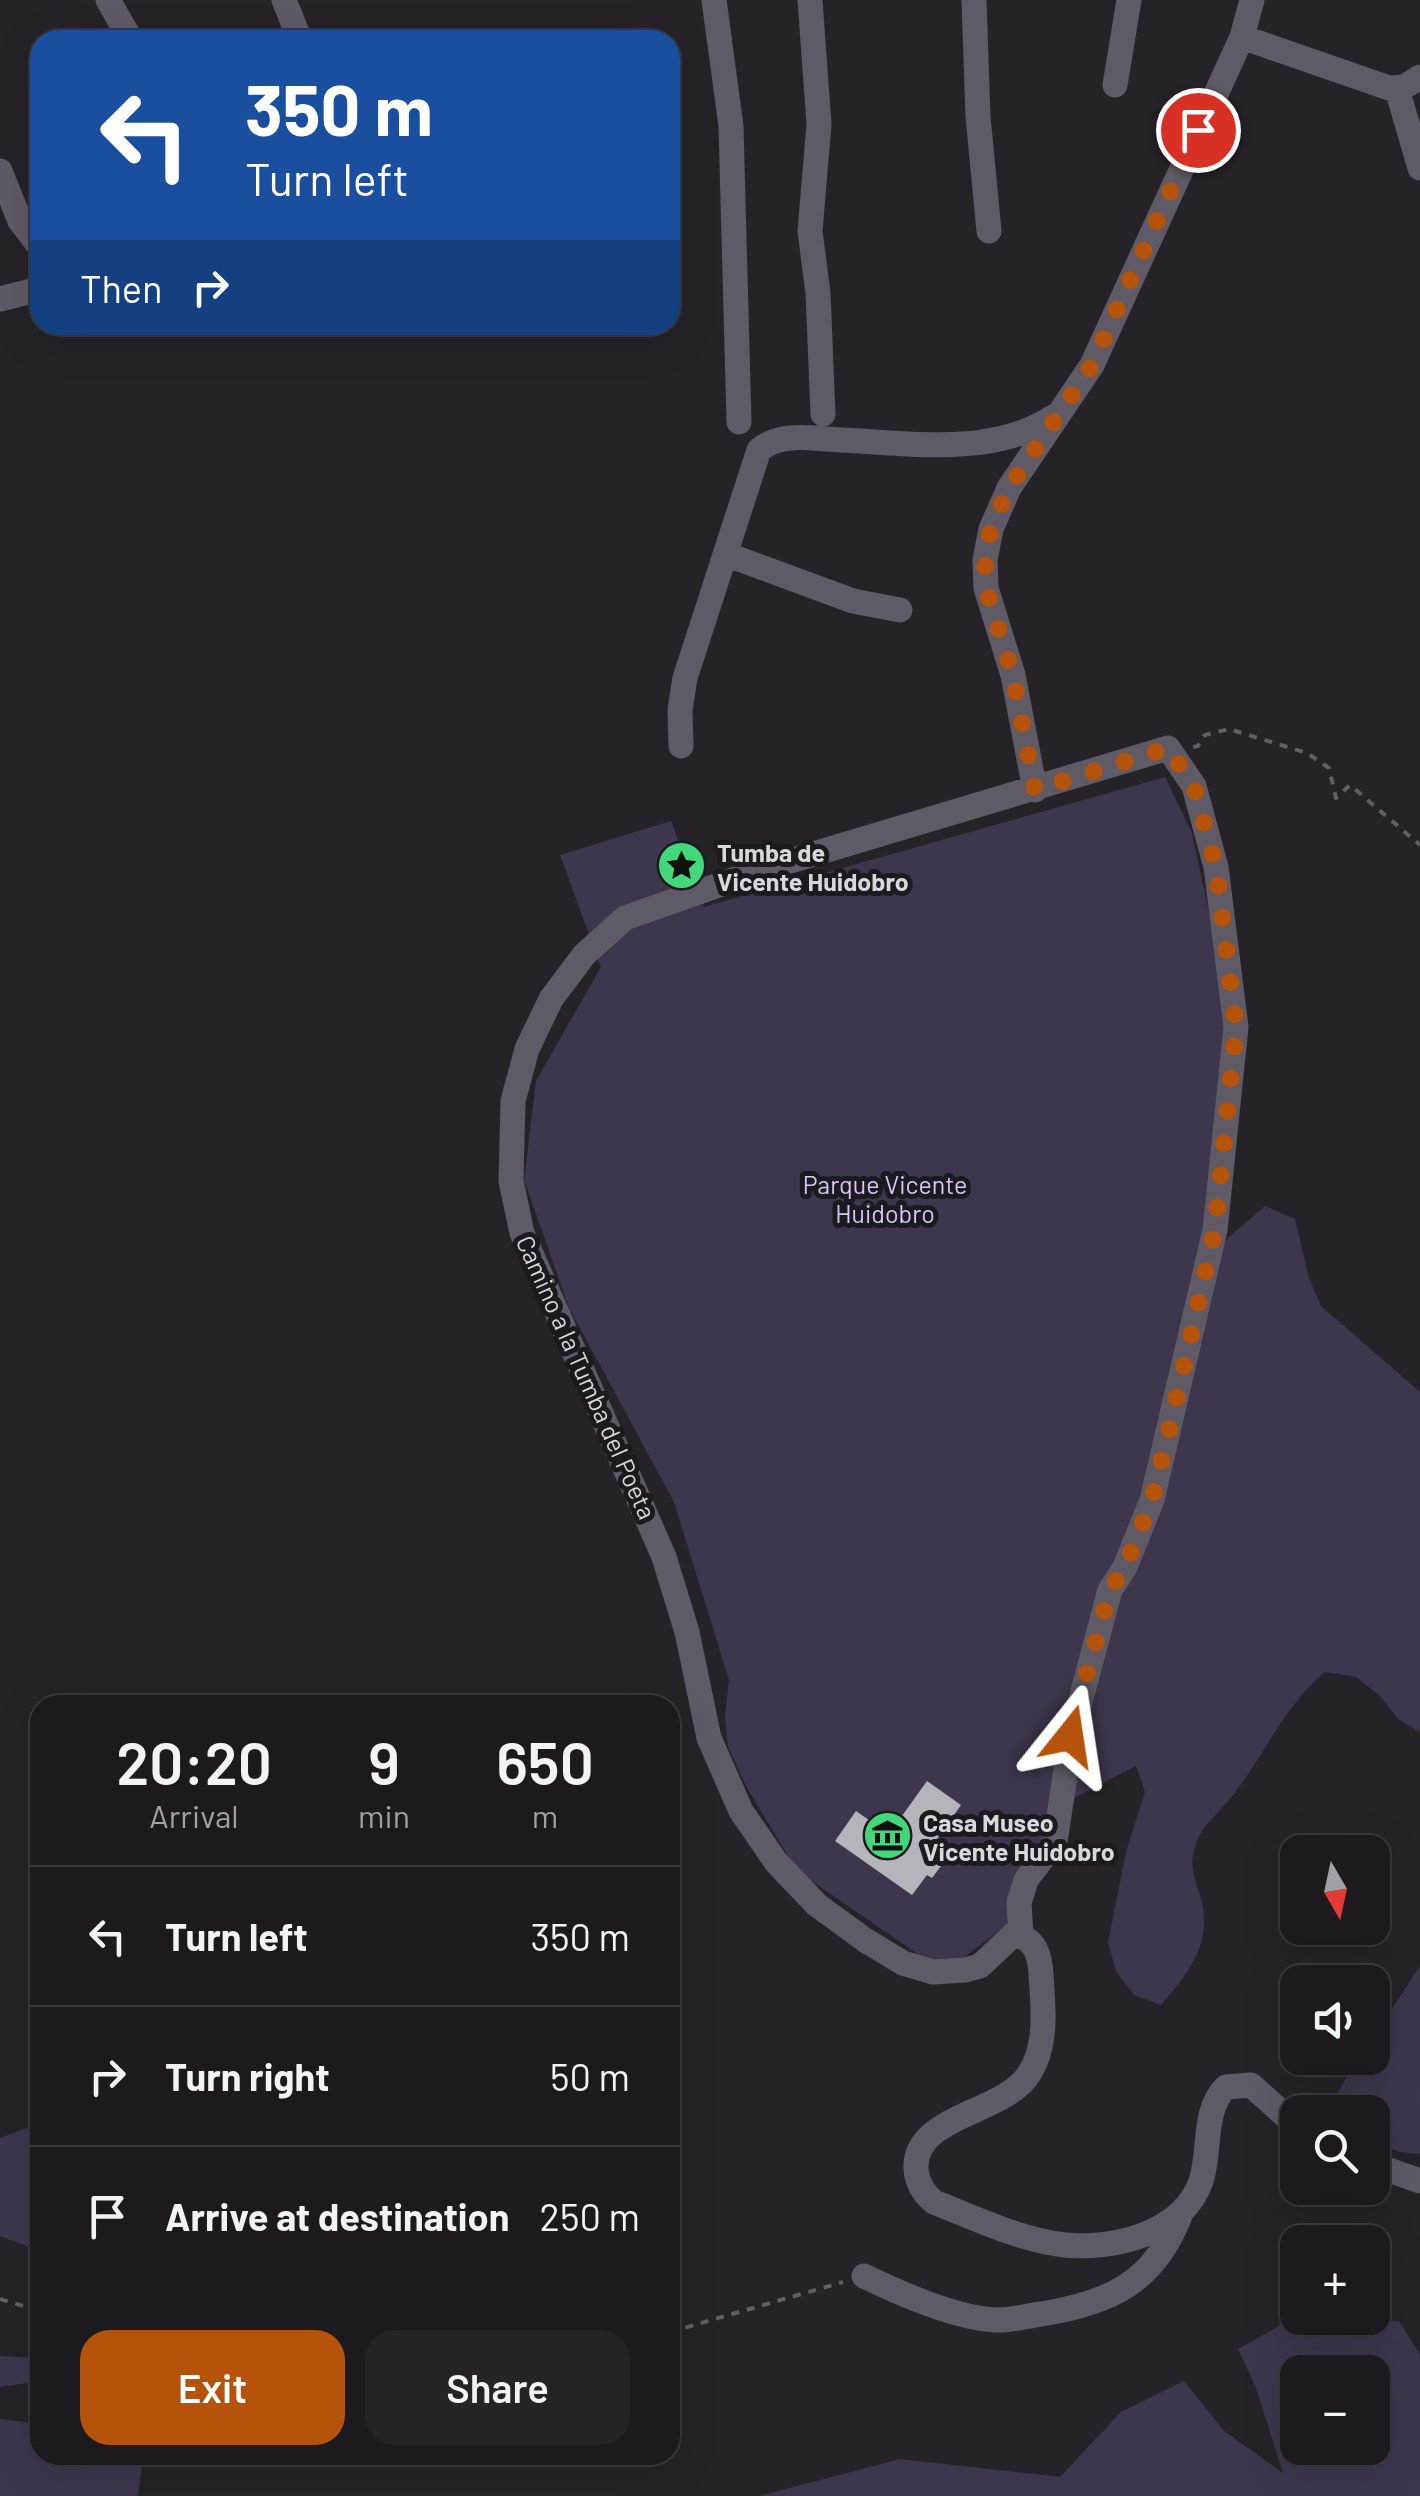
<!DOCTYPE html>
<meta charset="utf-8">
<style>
:root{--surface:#1c1a1e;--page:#252327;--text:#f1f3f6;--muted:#a0a1a4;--line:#3a383c;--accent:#b45309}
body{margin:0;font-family:Barlow,sans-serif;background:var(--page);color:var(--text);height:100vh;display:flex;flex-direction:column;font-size:38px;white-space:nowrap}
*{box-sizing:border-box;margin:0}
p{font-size:32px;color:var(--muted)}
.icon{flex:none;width:55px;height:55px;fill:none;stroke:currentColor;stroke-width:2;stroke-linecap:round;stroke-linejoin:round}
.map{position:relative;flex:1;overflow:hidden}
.drawer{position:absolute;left:30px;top:1695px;width:650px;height:770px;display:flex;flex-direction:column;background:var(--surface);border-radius:30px;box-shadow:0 10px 40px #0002,0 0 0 2px var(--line)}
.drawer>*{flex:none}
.guide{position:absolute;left:30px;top:30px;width:650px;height:305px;border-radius:30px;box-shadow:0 10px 40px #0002,0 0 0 2px var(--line);background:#1a4fa0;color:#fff;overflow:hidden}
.needle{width:65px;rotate:171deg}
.controls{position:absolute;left:1280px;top:1835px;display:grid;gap:20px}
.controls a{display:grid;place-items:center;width:110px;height:110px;border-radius:20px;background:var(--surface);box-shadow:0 10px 40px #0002,0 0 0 2px var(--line);font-size:50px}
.pin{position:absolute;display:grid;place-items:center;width:85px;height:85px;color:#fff;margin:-42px;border:5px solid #fff;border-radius:50%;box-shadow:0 2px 10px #0007}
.me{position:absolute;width:110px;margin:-55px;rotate:15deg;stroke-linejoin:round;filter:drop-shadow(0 0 8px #0008)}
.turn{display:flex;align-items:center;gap:35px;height:210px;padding:0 50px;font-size:45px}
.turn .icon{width:130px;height:130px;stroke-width:2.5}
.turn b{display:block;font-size:70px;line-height:85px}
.then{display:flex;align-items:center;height:95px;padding:0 50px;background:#0003;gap:20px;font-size:38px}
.eta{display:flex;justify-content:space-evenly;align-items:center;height:170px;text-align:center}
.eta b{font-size:60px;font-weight:600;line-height:70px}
.button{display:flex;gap:20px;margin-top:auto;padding:20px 50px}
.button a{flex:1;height:115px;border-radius:30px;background:var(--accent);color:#fff;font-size:40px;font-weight:600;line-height:115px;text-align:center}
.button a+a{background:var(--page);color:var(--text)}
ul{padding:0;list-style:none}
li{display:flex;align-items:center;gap:30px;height:140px;padding:0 50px;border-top:2px solid var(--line)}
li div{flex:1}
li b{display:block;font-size:38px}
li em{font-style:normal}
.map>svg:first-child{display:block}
.green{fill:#3e364c;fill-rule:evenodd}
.building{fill:#b6b4bb}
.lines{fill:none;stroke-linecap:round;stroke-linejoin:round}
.path{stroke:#615f64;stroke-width:4;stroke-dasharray:8 8;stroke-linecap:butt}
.minor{stroke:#5e5a66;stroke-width:25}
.route{stroke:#b45309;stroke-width:18;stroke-dasharray:0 32.4}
.labels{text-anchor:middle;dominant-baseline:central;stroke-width:10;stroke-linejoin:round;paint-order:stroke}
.poi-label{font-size:25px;font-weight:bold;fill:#d8d7da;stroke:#1b1a1e;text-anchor:start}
.park-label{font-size:25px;fill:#dac7fa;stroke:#1b1a1e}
.street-label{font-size:25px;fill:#d8d7da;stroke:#1b1a1e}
</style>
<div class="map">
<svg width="1420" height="2496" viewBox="0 0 1420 2496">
<rect width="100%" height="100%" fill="#252328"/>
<path class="green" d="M 1165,777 L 1192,833 L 1231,1015 L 1215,1249 L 1265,1206 L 1295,1219 L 1309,1278 L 1321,1306 L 1420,1392 L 1420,1732 L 1398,1719 L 1380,1696 L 1356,1677 L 1325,1672 C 1284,1706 1265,1754 1233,1795 C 1221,1811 1202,1825 1196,1844 C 1187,1868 1197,1881 1202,1903 C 1212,1944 1186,1976 1161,2005 L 1134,1995 L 1116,1971 L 1108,1942 L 1126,1852 L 1145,1792 L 1136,1766 L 1064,1803 L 1013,1920 L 959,1961 L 935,1966 L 797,1871 L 746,1786 L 728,1746 L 725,1716 L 729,1680 L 674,1502 L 569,1308 L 524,1180 L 536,1081 L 601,967 L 560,855 L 671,821 L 704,907 Z
M 1420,1966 L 1420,2154 L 1399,2152 L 1373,2139 L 1372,2112 L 1343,2112 L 1335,2097 L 1358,2058 L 1372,2058 L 1373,2038 Z
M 26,2128 L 40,2128 L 40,2245 L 29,2247 L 0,2236 L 0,2138 Z
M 1297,2316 L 1399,2321 L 1420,2355 L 1420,2496 L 759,2496 L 900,2459 L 1060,2477 L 1121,2412 L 1184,2381 L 1224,2431 L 1283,2473 L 1256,2388 L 1238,2349 ZM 1372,2372 L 1372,2448 L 1298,2448 L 1298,2372 Z
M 0,2356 L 39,2358 L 34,2382 L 0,2387 Z
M 0,2419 L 40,2424 L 40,2455 L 143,2455 L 138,2496 L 0,2496 Z"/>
<path class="building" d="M 927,1781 L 961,1805 L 937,1839 L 944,1844 L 936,1857 L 944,1862 L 932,1878 L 927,1875 L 912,1895 L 835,1841 L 856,1811 L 889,1834 Z"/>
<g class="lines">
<path class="path" d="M 1193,747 L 1198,746 L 1205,735 L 1229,729 L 1307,753 L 1329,768 L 1336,798 L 1350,785 L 1420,845
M 0,2299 L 40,2311
M 670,2332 L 843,2282"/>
<path class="minor" d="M 108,0 L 131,40
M 284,0 L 300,40
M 714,0 L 731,126 L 739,422
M 810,0 L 819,124 L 810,231 L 818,293 L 823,414
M 974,0 L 978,117 L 989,231
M 1242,37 L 1389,88 L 1404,87 L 1420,77
M 1115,85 L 1129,0
M 1397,89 L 1420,168
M 0,171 L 20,221 L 40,247
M 0,299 L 40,289
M 728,555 L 853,601 L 900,610
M 681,746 L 680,710 L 685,678 L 759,450 C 782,431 813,439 841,440 C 909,443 993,457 1053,417
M 1035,790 L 1013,675 L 986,588 L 985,560 L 991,529 L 1009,488 L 1092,365 L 1242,37 L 1252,0
M 1021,1935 L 1019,1903 L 1026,1880 L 1055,1842 L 1071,1736 L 1110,1590 L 1125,1567 L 1152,1500 L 1215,1230 L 1236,1027 L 1216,867 L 1194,786 L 1168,748 L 770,867 L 625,918 L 584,955 L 551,999 L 527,1049 L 513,1101 L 511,1181 L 522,1233 L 664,1557 L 687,1632 L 709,1738 L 741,1811 L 776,1862 L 817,1905 L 865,1940 L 903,1963 L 933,1972 L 965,1970 L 980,1966 L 1014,1934 C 1035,1939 1040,1954 1041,1975 C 1043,2007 1048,2045 1029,2074 C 1004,2114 913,2115 916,2169 C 917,2183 923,2193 934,2202 C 975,2218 1020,2240 1065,2245 C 1114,2250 1183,2233 1201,2181 C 1211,2152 1202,2110 1226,2087 L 1251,2085 L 1298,2127
M 1372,2164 L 1420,2181
M 864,2276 C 899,2293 956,2318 995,2320 C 1009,2321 1026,2316 1041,2314 C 1111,2303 1155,2282 1181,2213"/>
</g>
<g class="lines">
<path class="route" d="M 1070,1736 L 1110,1590 L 1125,1567 L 1152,1500 L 1173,1414 L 1215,1230 L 1236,1028 L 1216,867 L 1194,786 L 1168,748 L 1035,790 L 1013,676 L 986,588 L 985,560 L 991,528 L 1009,488 L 1092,365 L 1198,130"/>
</g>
<defs>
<symbol id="sight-disc" viewBox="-11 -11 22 22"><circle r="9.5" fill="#43d77b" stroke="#1b1a1e"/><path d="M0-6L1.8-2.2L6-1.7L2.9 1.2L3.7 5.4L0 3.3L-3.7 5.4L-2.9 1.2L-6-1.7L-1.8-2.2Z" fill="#111"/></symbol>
<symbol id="museum-disc" viewBox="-11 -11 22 22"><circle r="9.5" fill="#43d77b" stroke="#1b1a1e"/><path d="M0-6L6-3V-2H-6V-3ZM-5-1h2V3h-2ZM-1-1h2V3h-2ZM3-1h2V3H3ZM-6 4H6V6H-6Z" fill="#111"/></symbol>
</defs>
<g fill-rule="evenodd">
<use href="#sight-disc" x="654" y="838" width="55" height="55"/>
<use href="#museum-disc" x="860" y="1808" width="55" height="55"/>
</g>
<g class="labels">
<g class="poi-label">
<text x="717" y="852">Tumba de<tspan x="717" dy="29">Vicente Huidobro</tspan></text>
<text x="923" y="1822">Casa Museo<tspan x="923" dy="29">Vicente Huidobro</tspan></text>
</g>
<g class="park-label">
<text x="885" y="1184">Parque Vicente<tspan x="885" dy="29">Huidobro</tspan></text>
</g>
<g class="street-label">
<text transform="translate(587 1377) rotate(66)">Camino a la Tumba del Poeta</text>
</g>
</g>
</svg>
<div class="controls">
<a><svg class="needle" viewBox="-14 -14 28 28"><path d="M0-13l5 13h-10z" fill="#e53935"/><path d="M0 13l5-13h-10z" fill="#a0a1a4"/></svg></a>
<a><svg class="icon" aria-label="sound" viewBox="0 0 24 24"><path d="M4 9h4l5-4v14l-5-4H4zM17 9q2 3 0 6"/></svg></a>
<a><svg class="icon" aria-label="search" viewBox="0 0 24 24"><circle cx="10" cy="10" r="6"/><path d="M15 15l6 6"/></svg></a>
<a>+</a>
<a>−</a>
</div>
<div class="pin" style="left:1198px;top:130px;background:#d93025"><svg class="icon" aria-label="arrive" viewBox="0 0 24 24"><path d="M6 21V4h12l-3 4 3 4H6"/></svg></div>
<svg class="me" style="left:1070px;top:1736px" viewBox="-20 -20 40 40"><path d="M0-17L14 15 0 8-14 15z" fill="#b45309" stroke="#fff" stroke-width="4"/></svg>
<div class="guide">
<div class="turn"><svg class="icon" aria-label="left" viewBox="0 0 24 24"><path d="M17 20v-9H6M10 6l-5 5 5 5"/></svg><div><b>350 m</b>Turn left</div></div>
<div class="then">Then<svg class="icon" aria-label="right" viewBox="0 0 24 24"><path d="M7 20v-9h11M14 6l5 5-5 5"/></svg></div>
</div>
<section class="drawer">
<div class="eta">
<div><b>20:20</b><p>Arrival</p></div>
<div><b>9</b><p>min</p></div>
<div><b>650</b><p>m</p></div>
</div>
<ul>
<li><svg class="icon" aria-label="left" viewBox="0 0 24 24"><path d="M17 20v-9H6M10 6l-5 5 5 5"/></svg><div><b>Turn left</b></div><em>350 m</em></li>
<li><svg class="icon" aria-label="right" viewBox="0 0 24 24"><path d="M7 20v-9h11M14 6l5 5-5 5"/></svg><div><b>Turn right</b></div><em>50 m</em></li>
<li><svg class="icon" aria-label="arrive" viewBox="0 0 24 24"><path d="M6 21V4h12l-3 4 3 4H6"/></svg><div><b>Arrive at destination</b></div><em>250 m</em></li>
</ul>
<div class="button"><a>Exit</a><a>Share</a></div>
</section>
</div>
